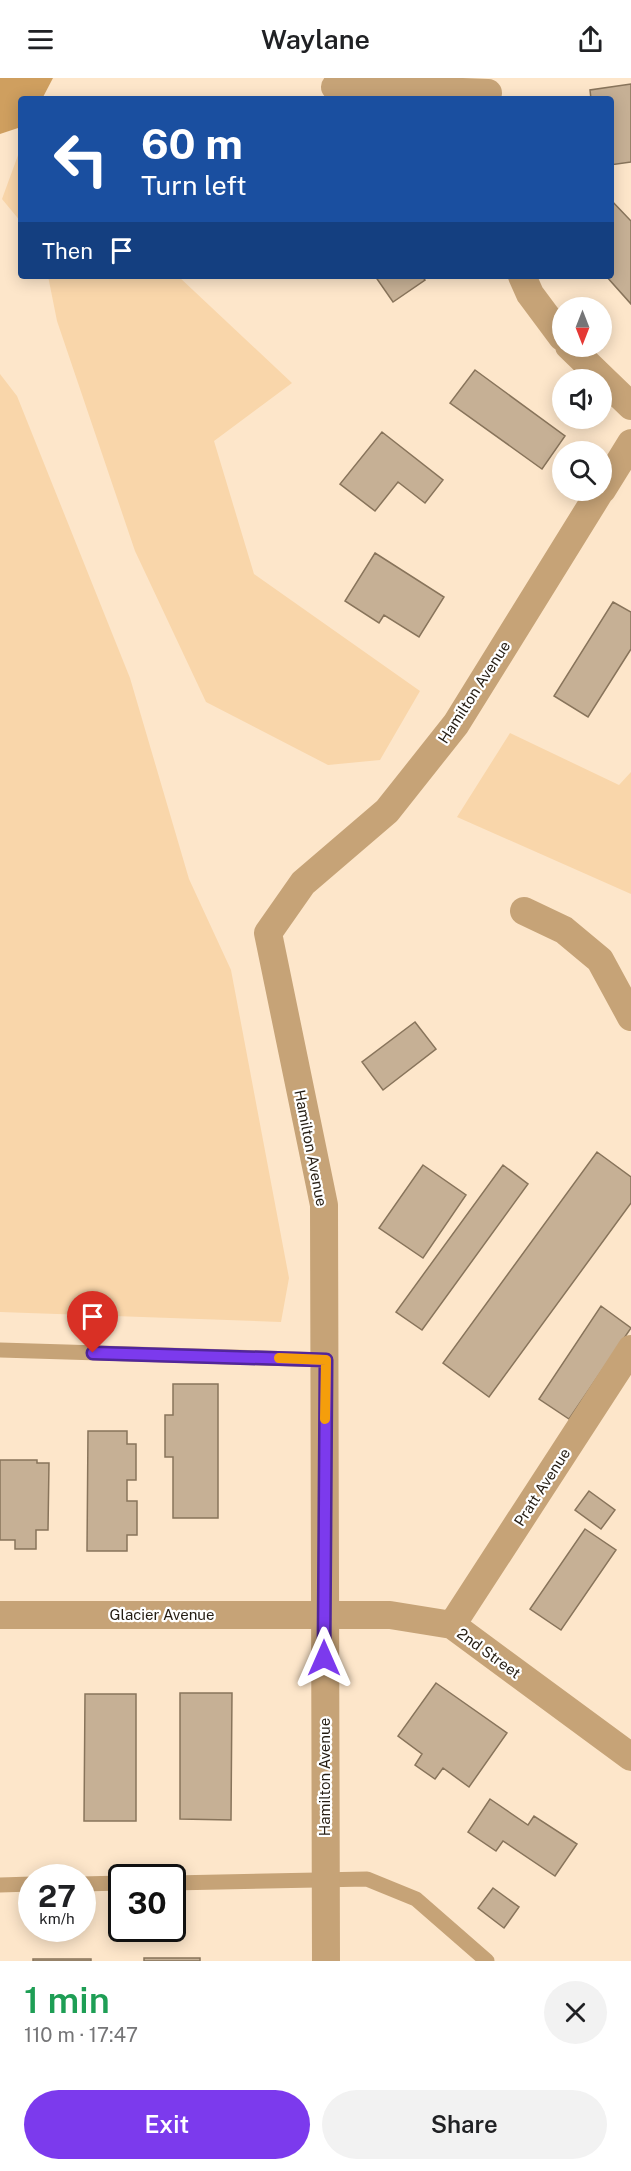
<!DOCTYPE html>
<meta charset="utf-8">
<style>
:root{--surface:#fff;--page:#f2f2f2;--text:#202124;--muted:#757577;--accent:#7c3aed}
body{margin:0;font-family:"Public Sans",sans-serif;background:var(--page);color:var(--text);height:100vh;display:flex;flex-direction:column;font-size:22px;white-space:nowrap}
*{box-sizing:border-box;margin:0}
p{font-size:20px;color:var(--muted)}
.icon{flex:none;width:33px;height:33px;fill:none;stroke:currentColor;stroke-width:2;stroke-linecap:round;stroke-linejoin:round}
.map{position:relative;height:1883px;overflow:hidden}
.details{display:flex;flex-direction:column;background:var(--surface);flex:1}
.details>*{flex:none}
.top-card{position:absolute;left:18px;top:18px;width:596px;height:183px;border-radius:6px;box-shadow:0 3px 15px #0003;background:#1a4fa0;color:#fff;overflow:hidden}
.needle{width:39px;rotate:180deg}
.tools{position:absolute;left:552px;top:219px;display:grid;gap:12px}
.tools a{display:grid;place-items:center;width:60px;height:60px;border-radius:50%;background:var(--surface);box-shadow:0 3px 15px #0003;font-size:30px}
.speed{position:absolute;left:18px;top:1786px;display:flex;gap:12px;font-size:30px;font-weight:700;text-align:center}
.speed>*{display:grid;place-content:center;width:78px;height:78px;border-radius:50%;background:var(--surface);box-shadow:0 3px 15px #0003;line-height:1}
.speed small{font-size:15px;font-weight:400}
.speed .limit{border:3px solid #111;border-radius:9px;background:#fff;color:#111}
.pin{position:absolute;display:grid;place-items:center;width:51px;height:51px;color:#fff;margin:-62px -26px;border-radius:50% 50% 50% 0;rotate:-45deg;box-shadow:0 0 6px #0007}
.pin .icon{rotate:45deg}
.me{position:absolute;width:66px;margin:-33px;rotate:0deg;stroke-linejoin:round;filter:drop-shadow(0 0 4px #0008)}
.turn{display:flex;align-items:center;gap:21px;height:126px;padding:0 24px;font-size:27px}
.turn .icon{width:78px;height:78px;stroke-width:2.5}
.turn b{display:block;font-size:42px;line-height:51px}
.then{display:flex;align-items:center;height:57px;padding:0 24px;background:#0003;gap:12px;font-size:22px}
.round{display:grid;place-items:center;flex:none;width:63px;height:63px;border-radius:32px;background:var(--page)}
.summary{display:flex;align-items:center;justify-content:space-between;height:102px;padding:0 24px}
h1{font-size:36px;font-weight:600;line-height:45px;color:#1e9e55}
.action{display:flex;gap:12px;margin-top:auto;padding:12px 24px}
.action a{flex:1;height:69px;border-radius:36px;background:var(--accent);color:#fff;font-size:24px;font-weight:600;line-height:69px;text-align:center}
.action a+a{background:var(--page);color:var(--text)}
header{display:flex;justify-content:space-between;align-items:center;height:78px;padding:0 24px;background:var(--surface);font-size:27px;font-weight:600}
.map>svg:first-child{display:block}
.green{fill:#f9d6aa}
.water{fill:#cf9f5f}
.building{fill:#c6b095;stroke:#88745b;stroke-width:1.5}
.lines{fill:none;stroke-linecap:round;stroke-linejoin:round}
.service{stroke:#c6a377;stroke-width:15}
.minor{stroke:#c6a377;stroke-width:28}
.route-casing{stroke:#51269a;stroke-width:15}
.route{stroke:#7c3aed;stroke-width:10}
.slow{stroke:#f59e0b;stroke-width:10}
.labels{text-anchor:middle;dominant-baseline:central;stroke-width:4.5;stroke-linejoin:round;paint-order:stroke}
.street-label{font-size:15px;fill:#241c12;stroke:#fff}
</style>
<header><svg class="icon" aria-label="menu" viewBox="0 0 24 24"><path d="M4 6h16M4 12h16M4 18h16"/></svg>Waylane<svg class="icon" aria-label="share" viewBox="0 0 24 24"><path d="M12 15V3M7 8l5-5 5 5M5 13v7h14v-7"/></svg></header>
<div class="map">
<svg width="631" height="1883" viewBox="0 0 631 1883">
<rect width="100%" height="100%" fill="#fde6ca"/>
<path class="green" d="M 21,69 L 21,144 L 2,121 Z
M 48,198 L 178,198 L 292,305 L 214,363 L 254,496 L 420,613 L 380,682 L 328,687 L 206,624 L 135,473 L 57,243 Z
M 0,296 L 17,318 L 130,600 L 189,801 L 231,892 L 289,1200 L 281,1244 L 0,1234 Z
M 510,655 L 619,707 L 631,694 L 631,816 L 457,739 Z"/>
<path class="water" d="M 0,0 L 53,0 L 42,21 L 21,21 L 21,49 L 0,56 Z"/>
<path class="building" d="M 631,6 L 631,84 L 610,87 L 610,21 L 591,21 L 590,12 Z
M 610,121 L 631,143 L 631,226 L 606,198 L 610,198 Z
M 375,198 L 422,198 L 425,202 L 393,224 Z
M 475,292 L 565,358 L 542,391 L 450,325 Z
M 382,354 L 443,402 L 425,425 L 398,404 L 375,433 L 340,406 Z
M 375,475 L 444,519 L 419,559 L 384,537 L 379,545 L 345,523 Z
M 613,524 L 631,534 L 631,571 L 588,639 L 554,618 Z
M 415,944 L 436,971 L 383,1012 L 362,984 Z
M 597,1074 L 631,1099 L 631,1125 L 489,1319 L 443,1285 Z
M 423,1087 L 466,1117 L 423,1180 L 379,1150 Z
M 503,1087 L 528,1106 L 422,1252 L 396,1234 Z
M 601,1228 L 631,1250 L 569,1341 L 539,1321 Z
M 173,1306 L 218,1306 L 218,1440 L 173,1440 L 173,1379 L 165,1379 L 165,1337 L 173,1337 Z
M 88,1353 L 127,1353 L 127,1366 L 136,1366 L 136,1402 L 127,1402 L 127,1423 L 137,1423 L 137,1457 L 127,1457 L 127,1473 L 87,1473 Z
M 0,1382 L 37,1382 L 37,1385 L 49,1385 L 48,1452 L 36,1452 L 36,1471 L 15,1471 L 15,1462 L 0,1462 Z
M 589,1413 L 615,1432 L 601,1451 L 575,1432 Z
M 585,1451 L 616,1472 L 561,1552 L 530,1531 Z
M 436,1605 L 507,1655 L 469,1709 L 443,1690 L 435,1701 L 415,1687 L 422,1676 L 398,1658 Z
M 180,1615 L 232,1615 L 231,1742 L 180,1741 Z
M 85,1616 L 136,1616 L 136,1743 L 84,1743 Z
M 490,1721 L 528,1747 L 534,1738 L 577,1766 L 555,1798 L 503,1763 L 496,1773 L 468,1754 Z
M 493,1810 L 519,1829 L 504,1850 L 478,1830 Z
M 144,1880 L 200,1880 L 200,1883 L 144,1883 Z
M 33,1881 L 91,1881 L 91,1883 L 33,1883 Z"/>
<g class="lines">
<path class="service" d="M 0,1272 L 326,1282
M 172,1805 L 367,1801 L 416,1821 L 487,1883
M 82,1806 L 122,1805
M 0,1807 L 32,1806"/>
<path class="minor" d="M 335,9 L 488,15
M 522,198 L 530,216 L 562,259
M 569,268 L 631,328
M 602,412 L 631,365
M 524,833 L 564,852 L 600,882 L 631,939
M 0,1537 L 390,1537 L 452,1547 L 631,1679
M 452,1547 L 631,1271
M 326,1883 L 324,1127 L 268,855 L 303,805 L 387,733 L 456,646 L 601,412"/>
</g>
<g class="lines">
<defs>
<path id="route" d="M 93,1275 L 326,1282 L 324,1580"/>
</defs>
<use href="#route" class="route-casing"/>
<use href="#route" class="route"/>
<path class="slow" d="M 279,1280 L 326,1282 L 325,1341"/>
</g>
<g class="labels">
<g class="street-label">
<text transform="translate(474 614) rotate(-57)">Hamilton Avenue</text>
<text transform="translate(311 1070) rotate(79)">Hamilton Avenue</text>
<text transform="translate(542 1409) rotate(-57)">Pratt Avenue</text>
<text x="162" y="1536">Glacier Avenue</text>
<text transform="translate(489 1575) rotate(36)">2nd Street</text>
<text transform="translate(324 1699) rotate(-90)">Hamilton Avenue</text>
</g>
</g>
</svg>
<div class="tools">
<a><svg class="needle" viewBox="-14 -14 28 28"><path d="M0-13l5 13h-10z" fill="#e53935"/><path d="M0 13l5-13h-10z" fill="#757577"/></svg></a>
<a><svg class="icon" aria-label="sound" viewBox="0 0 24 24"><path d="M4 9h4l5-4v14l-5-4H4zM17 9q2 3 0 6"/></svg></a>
<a><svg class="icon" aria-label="search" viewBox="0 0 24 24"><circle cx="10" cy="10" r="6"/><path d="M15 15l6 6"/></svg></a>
</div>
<div class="speed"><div>27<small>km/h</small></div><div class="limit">30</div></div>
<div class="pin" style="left:93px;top:1275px;background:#d93025"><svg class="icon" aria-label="arrive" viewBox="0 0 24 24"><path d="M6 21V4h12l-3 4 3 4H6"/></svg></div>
<svg class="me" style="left:324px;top:1580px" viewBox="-20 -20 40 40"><path d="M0-17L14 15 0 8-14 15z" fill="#7c3aed" stroke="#fff" stroke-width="4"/></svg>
<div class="top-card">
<div class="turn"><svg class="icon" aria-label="left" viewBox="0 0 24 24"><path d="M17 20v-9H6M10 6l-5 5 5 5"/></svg><div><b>60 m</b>Turn left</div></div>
<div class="then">Then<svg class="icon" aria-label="arrive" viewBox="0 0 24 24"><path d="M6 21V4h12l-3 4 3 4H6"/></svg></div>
</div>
</div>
<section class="details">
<div class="summary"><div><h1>1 min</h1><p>110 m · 17:47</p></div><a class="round"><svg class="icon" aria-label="close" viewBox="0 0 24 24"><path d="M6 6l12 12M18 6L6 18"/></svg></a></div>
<div class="action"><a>Exit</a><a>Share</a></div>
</section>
